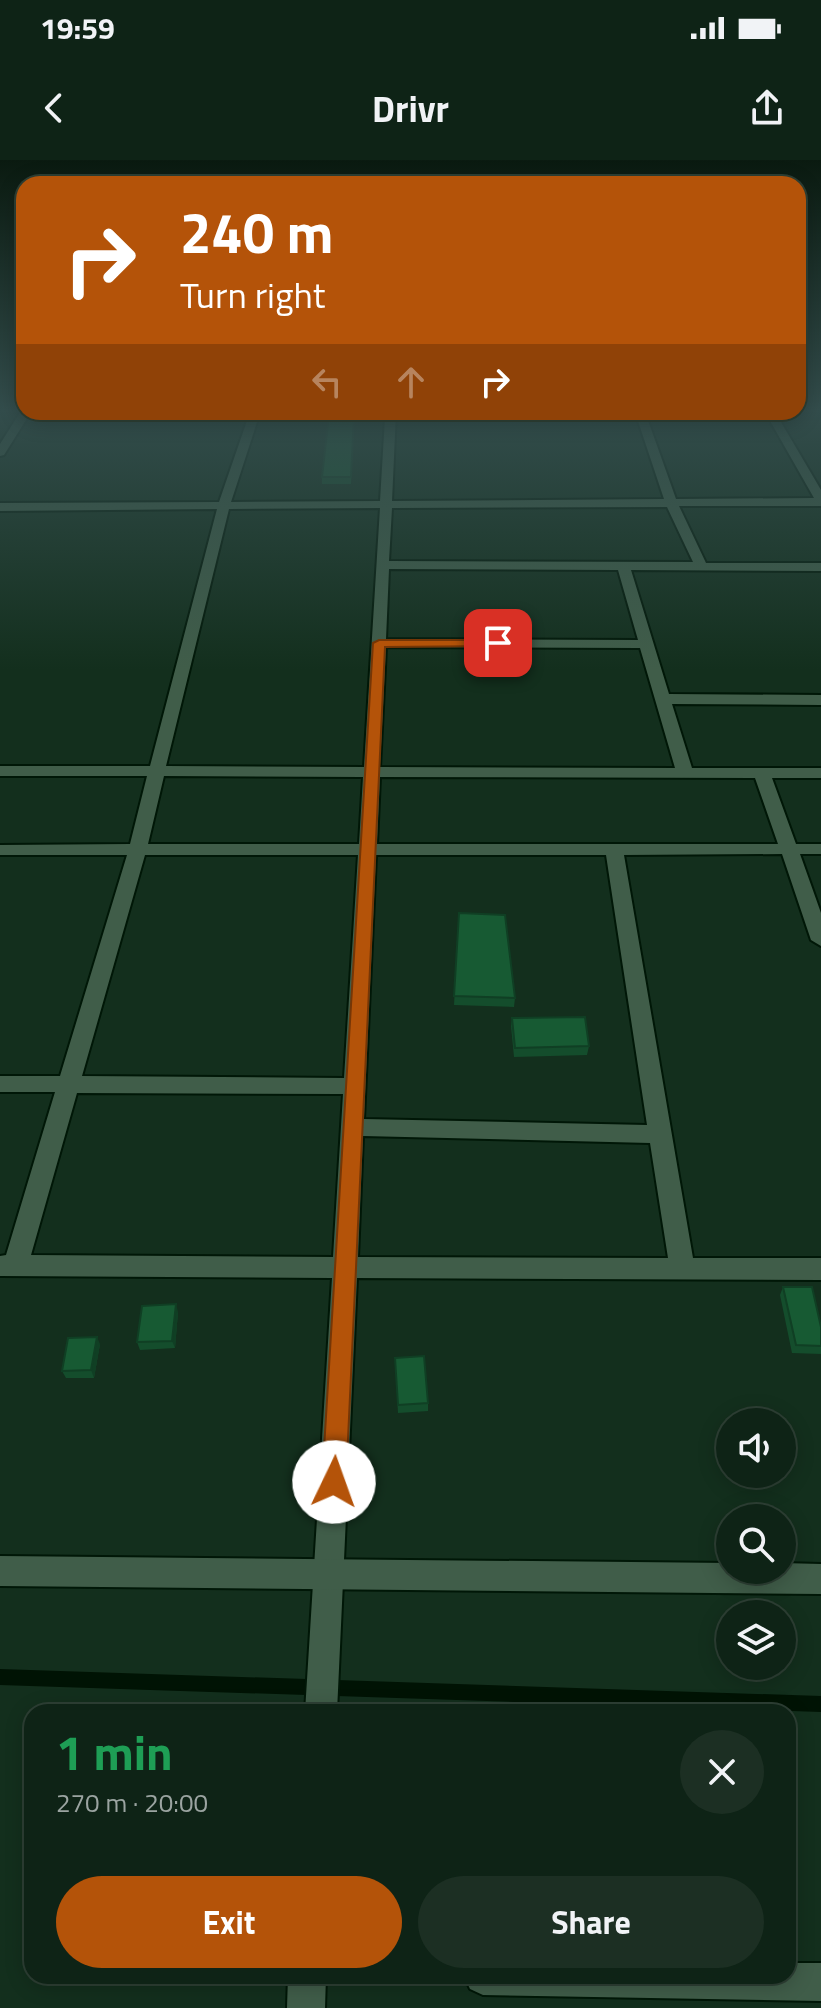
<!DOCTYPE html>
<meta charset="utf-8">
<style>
:root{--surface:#0e2316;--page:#1c2f23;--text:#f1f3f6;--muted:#9ba4a1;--line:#2e4035;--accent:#b45309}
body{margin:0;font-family:"Titillium Web",sans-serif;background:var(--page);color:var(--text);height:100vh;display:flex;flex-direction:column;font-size:30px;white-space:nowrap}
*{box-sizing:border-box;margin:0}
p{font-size:26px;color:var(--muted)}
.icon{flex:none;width:44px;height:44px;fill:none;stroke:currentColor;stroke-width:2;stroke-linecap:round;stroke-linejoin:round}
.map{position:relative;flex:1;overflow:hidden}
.details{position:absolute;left:24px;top:1544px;width:772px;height:280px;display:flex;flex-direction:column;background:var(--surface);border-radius:24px;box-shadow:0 4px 20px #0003,0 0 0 2px var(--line)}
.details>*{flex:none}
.top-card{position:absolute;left:16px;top:16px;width:790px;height:244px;border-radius:24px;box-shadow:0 4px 20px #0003,0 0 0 2px var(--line);background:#b45309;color:#fff;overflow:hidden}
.tools{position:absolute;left:716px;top:1248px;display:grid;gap:16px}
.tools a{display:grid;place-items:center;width:80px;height:80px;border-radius:50%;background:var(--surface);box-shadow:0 4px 20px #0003,0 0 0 2px var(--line);font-size:40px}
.pin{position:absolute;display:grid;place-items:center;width:68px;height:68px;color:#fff;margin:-34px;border-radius:16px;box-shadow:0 4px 12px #0006}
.me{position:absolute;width:88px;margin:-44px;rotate:3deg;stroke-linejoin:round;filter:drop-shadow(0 0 6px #0008)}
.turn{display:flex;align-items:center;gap:28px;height:168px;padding:0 32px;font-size:36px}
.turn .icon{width:104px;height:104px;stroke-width:2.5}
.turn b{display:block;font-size:56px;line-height:68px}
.lanes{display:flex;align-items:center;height:76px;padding:0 32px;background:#0003;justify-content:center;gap:40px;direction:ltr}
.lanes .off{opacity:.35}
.round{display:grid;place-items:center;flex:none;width:84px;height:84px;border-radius:42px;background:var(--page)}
.summary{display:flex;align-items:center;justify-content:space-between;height:136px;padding:0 32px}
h1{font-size:48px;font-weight:700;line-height:60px;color:#1e9e55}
.action{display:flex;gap:16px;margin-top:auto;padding:16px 32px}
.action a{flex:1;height:92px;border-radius:48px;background:var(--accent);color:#fff;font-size:32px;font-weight:700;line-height:92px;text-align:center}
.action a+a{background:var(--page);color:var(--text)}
.status{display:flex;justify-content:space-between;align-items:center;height:56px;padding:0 40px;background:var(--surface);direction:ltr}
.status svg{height:22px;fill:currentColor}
header{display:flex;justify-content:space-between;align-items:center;height:104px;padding:0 32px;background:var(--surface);font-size:36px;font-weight:700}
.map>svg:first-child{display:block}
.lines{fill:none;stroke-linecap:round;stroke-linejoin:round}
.stream{fill:#001304;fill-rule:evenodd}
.minor-casing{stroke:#001707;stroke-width:4}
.tertiary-casing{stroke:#001707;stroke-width:4}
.minor{fill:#405d49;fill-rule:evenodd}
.tertiary{fill:#405d49;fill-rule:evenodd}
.wall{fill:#144d2c}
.shaded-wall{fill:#103f24}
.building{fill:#175a33;stroke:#103f24;stroke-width:2}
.route{fill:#b45309;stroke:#753606;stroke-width:2}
</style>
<div class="status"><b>19:59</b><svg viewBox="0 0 49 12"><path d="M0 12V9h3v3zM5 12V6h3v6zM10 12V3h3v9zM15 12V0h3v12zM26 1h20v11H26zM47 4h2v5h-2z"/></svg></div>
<header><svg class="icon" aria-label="back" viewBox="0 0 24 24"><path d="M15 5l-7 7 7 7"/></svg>Drivr<svg class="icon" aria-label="share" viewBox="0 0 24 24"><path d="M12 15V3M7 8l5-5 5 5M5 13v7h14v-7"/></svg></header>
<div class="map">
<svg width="821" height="1848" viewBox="0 0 821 1848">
<rect width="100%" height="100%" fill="#132f1d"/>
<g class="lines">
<path class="stream" d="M 0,1509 L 821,1536 L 821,1552 L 0,1525 Z"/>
<defs>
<path id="minor" d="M 21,251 L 31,252 L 4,295 L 0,296 L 0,284 Z
M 250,252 L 396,252 L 392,341 L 664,339 L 635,252 L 645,252 L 676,339 L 814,338 L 765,252 L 775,252 L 821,330 L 821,346 L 679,346 L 706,403 L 821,403 L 821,411 L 631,410 L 669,534 L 821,535 L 821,545 L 672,544 L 692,608 L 821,608 L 821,618 L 772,618 L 796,684 L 821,684 L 821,694 L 800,694 L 821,753 L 821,786 L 811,780 L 782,694 L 624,695 L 693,1098 L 821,1098 L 821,1120 L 357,1118 L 337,1552 L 305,1552 L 332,1118 L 0,1116 L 0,1096 L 6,1095 L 55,932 L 0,932 L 0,916 L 60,916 L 127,695 L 0,695 L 0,685 L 130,684 L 147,616 L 0,616 L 0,606 L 150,606 L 217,349 L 0,351 L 0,343 L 219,342 ZM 385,258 L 380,341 L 231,342 L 258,259 ZM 667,347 L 693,402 L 389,401 L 392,348 ZM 380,348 L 364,607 L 166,606 L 229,349 ZM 389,409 L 618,410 L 638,480 L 386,479 ZM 386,487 L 640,488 L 675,608 L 380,607 ZM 164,616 L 363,617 L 359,684 L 148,684 ZM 380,617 L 755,618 L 778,684 L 377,684 ZM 145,695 L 358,695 L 344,918 L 82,916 ZM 376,695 L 606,695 L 647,965 L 364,959 ZM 77,933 L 343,934 L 333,1097 L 31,1095 ZM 363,976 L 650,983 L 668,1098 L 358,1097 Z
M 788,1803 L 821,1803 L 821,1841 L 483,1835 L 470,1829 L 464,1816 L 788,1816 Z
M 288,1816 L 326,1816 L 325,1848 L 287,1848 Z"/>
<path id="tertiary" d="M 0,1396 L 730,1403 L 730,1410 L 782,1410 L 782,1403 L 821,1404 L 821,1434 L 0,1426 Z"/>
</defs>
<use href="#minor" class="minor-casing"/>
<use href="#tertiary" class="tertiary-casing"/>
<use href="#minor" class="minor"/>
<use href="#tertiary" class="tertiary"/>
</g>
<path class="wall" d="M 354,261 L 351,324 L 322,324 L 322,317 Z
M 459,753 L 515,838 L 514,847 L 454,845 Z
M 512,858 L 589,886 L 587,895 L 514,897 L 511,866 Z
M 783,1127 L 821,1167 L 821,1194 L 792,1193 L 780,1135 Z
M 178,1152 L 175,1188 L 140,1190 L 137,1182 Z
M 100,1184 L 94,1218 L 66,1218 L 62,1211 Z
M 395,1198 L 428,1243 L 428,1251 L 398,1253 Z"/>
<path class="shaded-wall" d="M 176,1144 L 178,1152 L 175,1188 L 172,1181 Z
M 97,1177 L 100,1184 L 94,1218 L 91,1210 Z"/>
<path class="building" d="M 354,254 L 351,317 L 322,317 L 329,255 Z
M 459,753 L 505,755 L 515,838 L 454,836 Z
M 585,857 L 589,886 L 515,888 L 512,858 Z
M 783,1127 L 812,1127 L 821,1167 L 821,1186 L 796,1185 Z
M 176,1144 L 172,1181 L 137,1182 L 142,1146 Z
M 97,1177 L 91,1210 L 62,1211 L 68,1178 Z
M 424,1196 L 428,1243 L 398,1245 L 395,1198 Z
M 566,1550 L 600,1552 L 566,1552 Z"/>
<linearGradient id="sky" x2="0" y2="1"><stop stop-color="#0a1a10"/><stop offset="0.49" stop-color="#334d4c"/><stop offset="1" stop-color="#334d4c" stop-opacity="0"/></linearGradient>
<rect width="821" height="510" fill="url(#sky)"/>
<path class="route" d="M 498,480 L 504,483 L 502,486 L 385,487 L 346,1322 L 342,1330 L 334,1334 L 325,1330 L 322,1322 L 373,483 L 379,480 Z"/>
</svg>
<div class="tools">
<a><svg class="icon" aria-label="sound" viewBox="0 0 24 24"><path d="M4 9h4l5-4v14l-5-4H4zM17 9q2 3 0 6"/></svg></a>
<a><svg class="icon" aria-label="search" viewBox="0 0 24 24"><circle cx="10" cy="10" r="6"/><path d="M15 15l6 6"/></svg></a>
<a><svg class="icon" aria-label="layers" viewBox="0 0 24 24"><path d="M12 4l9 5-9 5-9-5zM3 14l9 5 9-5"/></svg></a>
</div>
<div class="pin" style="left:498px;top:483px;background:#d93025"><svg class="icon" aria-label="arrive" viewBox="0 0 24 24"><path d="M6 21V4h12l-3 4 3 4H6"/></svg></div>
<svg class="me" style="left:334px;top:1322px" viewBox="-20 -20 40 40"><circle r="19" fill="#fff"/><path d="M0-13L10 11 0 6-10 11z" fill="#b45309"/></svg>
<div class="top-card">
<div class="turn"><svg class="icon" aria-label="right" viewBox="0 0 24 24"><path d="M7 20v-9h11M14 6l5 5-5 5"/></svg><div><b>240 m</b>Turn right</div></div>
<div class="lanes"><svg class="icon off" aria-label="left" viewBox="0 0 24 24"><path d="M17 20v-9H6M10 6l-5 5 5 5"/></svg><svg class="icon off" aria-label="ahead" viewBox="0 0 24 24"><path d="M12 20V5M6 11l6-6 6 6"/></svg><svg class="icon" aria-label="right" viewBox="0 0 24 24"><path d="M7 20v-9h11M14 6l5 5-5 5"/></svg></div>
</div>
<section class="details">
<div class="summary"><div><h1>1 min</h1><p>270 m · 20:00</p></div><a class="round"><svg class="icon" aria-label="close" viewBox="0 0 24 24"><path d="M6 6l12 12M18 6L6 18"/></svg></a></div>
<div class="action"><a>Exit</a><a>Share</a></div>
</section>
</div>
